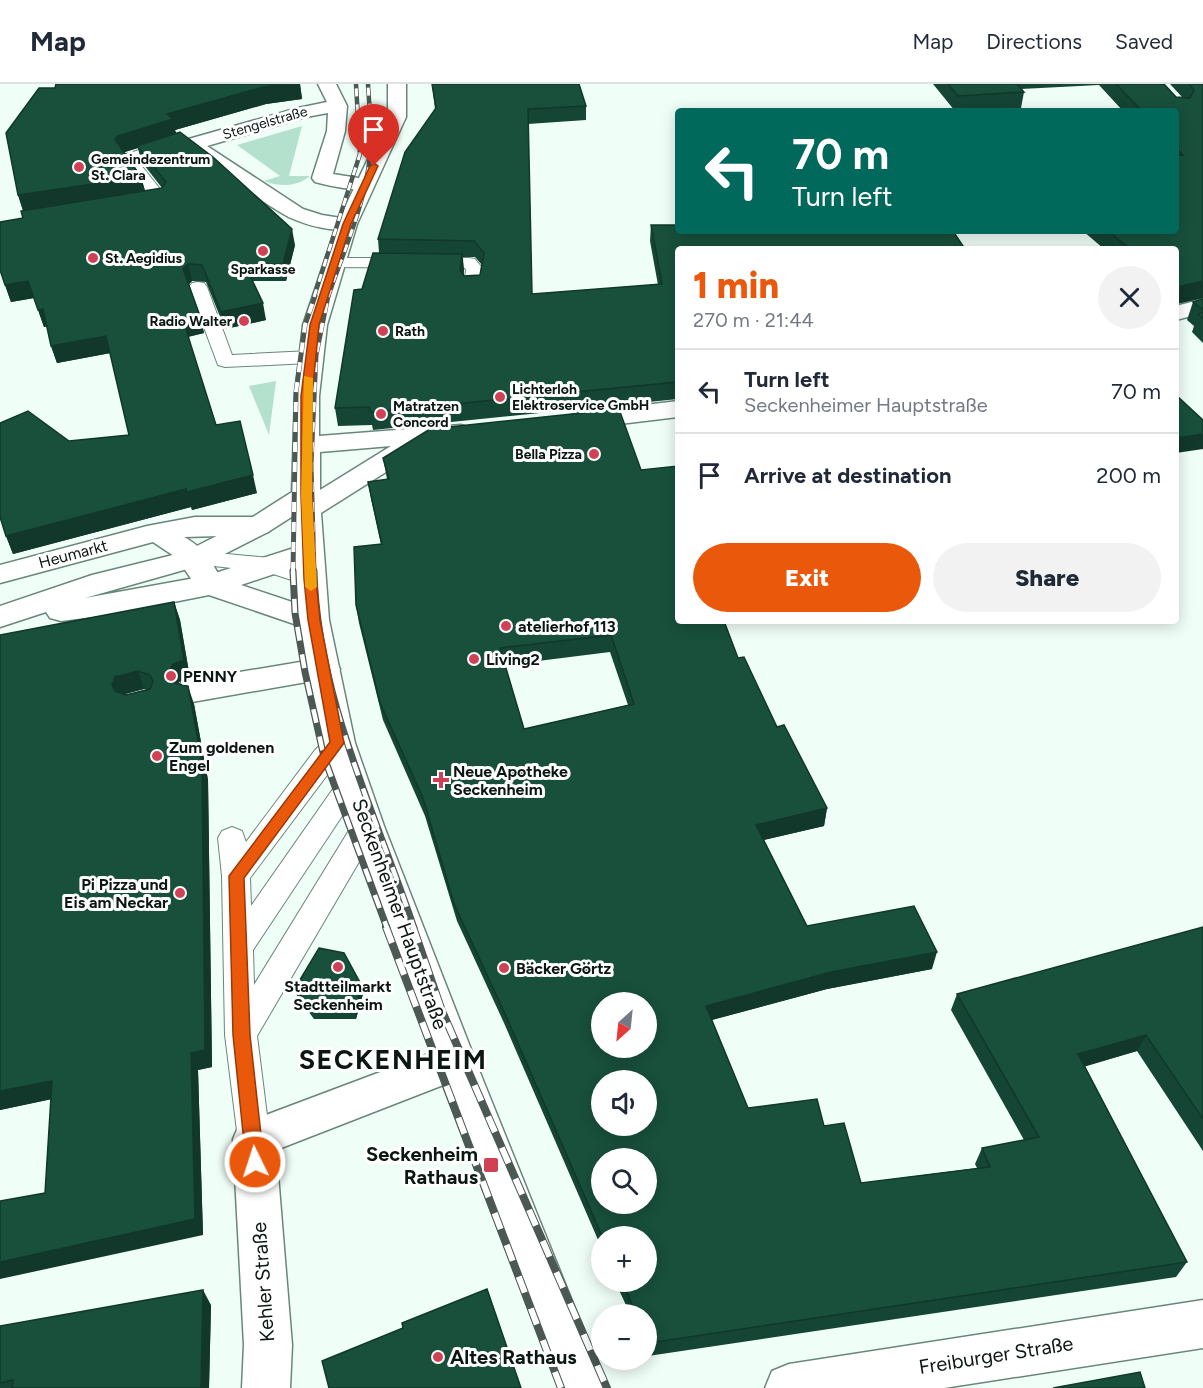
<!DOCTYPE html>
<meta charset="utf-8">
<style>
:root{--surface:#fff;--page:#f2f2f3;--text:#1f2937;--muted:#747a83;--line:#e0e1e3;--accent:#ea580c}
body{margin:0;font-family:Figtree,sans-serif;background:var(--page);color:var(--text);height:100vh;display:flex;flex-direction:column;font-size:22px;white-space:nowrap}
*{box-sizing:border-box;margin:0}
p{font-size:20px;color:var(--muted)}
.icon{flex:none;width:33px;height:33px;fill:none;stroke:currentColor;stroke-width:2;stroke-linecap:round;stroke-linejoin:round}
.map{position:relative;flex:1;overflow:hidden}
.sheet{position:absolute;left:675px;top:162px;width:504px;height:378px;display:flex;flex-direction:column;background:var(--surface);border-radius:6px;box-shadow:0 3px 15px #0003}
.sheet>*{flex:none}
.hud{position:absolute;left:675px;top:24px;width:504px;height:126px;border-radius:6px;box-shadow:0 3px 15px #0003;background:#00695c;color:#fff;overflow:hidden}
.needle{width:39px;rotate:207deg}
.buttons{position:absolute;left:591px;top:908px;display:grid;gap:12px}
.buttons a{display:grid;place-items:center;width:66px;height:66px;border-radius:50%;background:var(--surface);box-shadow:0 3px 15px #0003;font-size:30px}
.pin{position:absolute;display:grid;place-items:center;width:51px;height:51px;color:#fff;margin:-62px -26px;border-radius:50% 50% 50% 0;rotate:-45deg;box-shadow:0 0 6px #0007}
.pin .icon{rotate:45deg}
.me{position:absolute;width:66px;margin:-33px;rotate:356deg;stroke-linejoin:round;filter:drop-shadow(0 0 4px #0008)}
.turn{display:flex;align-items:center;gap:21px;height:126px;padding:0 18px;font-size:27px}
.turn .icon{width:78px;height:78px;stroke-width:2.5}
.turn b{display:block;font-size:42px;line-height:51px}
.round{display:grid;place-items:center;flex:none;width:63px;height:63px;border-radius:32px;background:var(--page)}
.headline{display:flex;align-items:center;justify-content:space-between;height:102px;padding:0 18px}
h1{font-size:36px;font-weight:800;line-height:45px;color:var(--accent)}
.primary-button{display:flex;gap:12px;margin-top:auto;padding:12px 18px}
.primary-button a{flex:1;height:69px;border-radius:36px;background:var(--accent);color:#fff;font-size:24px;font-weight:800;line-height:69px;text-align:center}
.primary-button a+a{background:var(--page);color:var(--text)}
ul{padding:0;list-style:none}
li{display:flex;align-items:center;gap:18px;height:84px;padding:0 18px;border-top:2px solid var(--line)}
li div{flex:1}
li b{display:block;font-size:22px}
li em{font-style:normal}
header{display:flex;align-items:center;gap:36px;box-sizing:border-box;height:84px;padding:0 30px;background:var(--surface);border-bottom:2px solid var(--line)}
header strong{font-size:28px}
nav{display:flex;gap:33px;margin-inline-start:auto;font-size:21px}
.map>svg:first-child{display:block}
.green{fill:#b4e1cd}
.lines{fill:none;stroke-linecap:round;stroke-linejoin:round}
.lane-casing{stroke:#688779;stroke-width:2}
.street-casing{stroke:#688779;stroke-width:3}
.secondary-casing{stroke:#688779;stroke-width:3}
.lane{fill:#fff;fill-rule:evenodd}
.street{fill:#fff;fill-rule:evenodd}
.secondary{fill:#fff;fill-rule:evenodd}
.rail-far3-casing{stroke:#4b5853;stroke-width:4.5}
.rail-far2-casing{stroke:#4b5853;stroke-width:5}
.rail-far1-casing{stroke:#4b5853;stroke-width:7}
.rail-casing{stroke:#4b5853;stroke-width:8}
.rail-far3{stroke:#fff;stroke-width:3;stroke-dasharray:8;stroke-linecap:butt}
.rail-far2{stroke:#fff;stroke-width:4;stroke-dasharray:10;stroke-linecap:butt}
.rail-far1{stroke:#fff;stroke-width:4.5;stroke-dasharray:14;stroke-linecap:butt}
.rail{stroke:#fff;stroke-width:6;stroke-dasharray:17;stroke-linecap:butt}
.wall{fill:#154534;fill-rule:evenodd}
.shaded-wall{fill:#11382a}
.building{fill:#18503c;stroke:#11382a;stroke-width:1.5;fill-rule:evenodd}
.route{fill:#ea580c;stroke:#983908;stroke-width:1.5}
.slow{fill:#f59e0b}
.poi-dot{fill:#d14156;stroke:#fff;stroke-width:2}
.labels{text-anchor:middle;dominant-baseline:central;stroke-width:6;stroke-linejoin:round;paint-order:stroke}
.far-street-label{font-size:14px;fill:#0b1712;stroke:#fff}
.far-poi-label{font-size:14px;font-weight:bold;fill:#0b1712;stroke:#fff;text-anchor:start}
.street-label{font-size:16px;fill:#0b1712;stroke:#fff}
.poi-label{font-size:16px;font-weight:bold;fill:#0b1712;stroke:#fff;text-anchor:start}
.near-street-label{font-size:20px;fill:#0b1712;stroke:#fff}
.near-poi-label{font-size:20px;font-weight:bold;fill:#0b1712;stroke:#fff;text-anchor:end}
.near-district-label{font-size:27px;font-weight:bold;letter-spacing:1.5px;fill:#0b1712;stroke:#fff}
</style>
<header>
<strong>Map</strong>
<nav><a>Map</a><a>Directions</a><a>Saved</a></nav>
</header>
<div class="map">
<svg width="1203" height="1304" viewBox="0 0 1203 1304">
<rect width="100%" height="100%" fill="#f0fef8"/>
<path class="green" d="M 302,42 L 289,92 L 310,92 C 297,103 279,103 264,97 L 280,92 L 237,61 Z
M 276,297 L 269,351 L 249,302 Z"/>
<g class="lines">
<defs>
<path id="lane" d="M 172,56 L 179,60 L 177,63 L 137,76 L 168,115 L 160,120 L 132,121 L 130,118 L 132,115 L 149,112 L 121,74 L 123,71 Z
M 334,174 L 469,174 L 475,175 L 483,185 L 479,207 L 467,207 L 464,203 L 466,186 L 465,184 L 328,183 L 326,179 Z
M 198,198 L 204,199 L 207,203 L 232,271 L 310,267 L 317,269 L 319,273 L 317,277 L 310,279 L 225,283 L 218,281 L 189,203 L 192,199 Z
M 195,467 L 270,474 L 318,490 L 321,495 L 318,500 L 310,502 L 267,488 L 187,479 L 184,474 L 187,469 Z
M 338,650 L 347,652 L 351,659 L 250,794 L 251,822 L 342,692 L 351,689 L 360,692 L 364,699 L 253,866 L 254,901 L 356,735 L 366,732 L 376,735 L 380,742 L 257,952 L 270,1055 L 266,1066 L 254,1070 L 242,1066 L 238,1055 L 225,951 L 222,792 L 218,754 L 222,747 L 232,743 L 242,747 L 246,758 L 315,666 L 329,652 Z"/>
<path id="street" d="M 318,0 L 336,0 L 347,22 L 345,47 L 333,90 L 371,96 L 374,100 L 371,104 C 355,108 331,102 315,98 L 312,94 L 327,47 L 328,29 L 306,33 L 207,62 L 303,125 L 322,131 L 354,136 L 357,140 L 354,144 C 335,149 309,142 291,134 C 277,128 189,69 183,60 L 185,56 L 298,24 L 327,18 Z
M 195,433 L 258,433 L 268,436 L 272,442 L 268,448 L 258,451 L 184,453 C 204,463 214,482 225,501 L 220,508 L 210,510 L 200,508 L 177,474 L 153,458 L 0,499 L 0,481 L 147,442 Z
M 324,574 L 335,577 L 340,585 L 335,593 L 192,618 L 181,615 L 176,607 L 181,599 L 192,596 Z
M 455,960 L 469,965 L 475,978 L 469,991 L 276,1066 L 292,1261 L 290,1304 L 242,1304 L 244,1261 L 233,1055 L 239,1041 Z
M 1203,1216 L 1203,1264 L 944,1304 L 765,1304 L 772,1287 L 789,1280 Z"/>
<path id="secondary" d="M 388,0 L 406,0 L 406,33 L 357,140 L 327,241 L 319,312 L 319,352 L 461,341 L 470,344 L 474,349 L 470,354 L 432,359 L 321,429 L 329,536 L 355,659 L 384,742 L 483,996 L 607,1304 L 559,1304 L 441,996 L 348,742 L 321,659 L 300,542 L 209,511 L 108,531 L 61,537 L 50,534 L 46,528 L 0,543 L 0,522 L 92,491 L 185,468 L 248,436 L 292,408 L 295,312 L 303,241 L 337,140 L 388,33 ZM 391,362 L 320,406 L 320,368 ZM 293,432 L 294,464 L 206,492 L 85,514 L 205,480 L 268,448 ZM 295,483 L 298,520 L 241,501 Z
M 1203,215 L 1203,229 L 1176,236 L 1176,222 Z
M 678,317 L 678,333 L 578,345 L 569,342 L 565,337 L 569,332 L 578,329 Z"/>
</defs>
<use href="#lane" class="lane-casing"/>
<use href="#street" class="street-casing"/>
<use href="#secondary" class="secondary-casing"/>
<use href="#lane" class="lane"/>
<use href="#street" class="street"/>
<use href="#secondary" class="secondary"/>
<defs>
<path id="rail-far3" d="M 314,213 L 360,70 L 356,0
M 328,213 C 345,163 370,110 371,56 C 371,38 369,19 368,0"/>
<path id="rail-far2" d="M 293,488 L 296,308 L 305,241 L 315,212
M 314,488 L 311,380 L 316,271 L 328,212"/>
<path id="rail-far1" d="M 293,487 L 295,529 L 305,588 L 324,673 L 387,844
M 314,487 C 317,612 375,728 414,844"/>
<path id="rail" d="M 386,843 L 561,1304
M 413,843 L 442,927 L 607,1304"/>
</defs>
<use href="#rail-far3" class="rail-far3-casing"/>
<use href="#rail-far2" class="rail-far2-casing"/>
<use href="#rail-far1" class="rail-far1-casing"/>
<use href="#rail" class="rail-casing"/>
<use href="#rail-far3" class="rail-far3"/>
<use href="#rail-far2" class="rail-far2"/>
<use href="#rail-far1" class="rail-far1"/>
<use href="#rail" class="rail"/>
</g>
<path class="wall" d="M 56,0 L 300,0 L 302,15 L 266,20 L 175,46 L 176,49 L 295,161 L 286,197 L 253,197 L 266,236 L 225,245 L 206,198 L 192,197 L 189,200 L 200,232 L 204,249 L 188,253 L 216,341 L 257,409 L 192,426 L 191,423 L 13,470 L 6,452 L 69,357 L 129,351 L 110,269 L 57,279 L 51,262 L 47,242 L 44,243 L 34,214 L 11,218 L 5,201 L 23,134 L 23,127 L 18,111 ZM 138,64 L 141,77 L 162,104 L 145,107 L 141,93 L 124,68 Z
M 432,0 L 579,0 L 586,22 L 586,36 L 528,40 L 532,210 L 658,201 L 650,157 L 651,141 L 678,165 L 678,315 L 373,346 L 372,341 L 338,342 L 335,324 L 362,205 L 379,169 L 378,155 L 435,25 ZM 463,173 L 475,173 L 482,181 L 480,191 L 464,192 Z
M 933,0 L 1164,0 L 1176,13 L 1182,13 L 1170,0 L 1203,0 L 1203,214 L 1176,220 L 1176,165 L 1104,165 L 1083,147 L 1176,147 L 1176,27 L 1123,27 L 1099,1 L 1021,5 L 1024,8 L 1021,24 L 955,27 Z
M 1203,215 L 1203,259 L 1192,248 L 1194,242 L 1187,236 L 1193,218 Z
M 383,374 L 678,537 L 738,574 L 777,643 L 827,724 L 824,742 L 764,756 L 807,842 L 932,885 L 827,905 L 712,936 L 748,1024 L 824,1042 L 861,1099 L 977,1084 L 975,1080 L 982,1064 L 1024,1056 L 951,926 L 957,910 L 1203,843 L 1203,1067 L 1137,967 L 1085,982 L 1187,1178 L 1176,1193 L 648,1272 L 646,1269 L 646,1230 L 630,1230 L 615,1197 L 646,1197 L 646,1152 L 602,1152 L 602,1165 L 504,939 L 457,837 L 425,732 L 383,636 L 359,539 L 356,521 L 381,461 L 371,415 L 368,398 L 387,395 ZM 610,568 L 628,621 L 524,645 L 505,581 Z
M 174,518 L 180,536 L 190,594 L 179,598 L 178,600 L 194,620 L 208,696 L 212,983 L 198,986 L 203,1151 L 45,1109 L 51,1015 L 0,1026 L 0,551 ZM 144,605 L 147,606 L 126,611 L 124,610 Z
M 362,902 L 363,910 L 356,935 L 314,935 L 297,912 L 295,904 Z
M 211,1221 L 209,1304 L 0,1304 L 0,1242 Z"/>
<path class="shaded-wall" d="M 286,0 L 300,0 L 302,15 L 266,20 L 175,46 L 177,52 L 137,62 L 138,64 L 122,69 L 115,55 L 118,52 L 167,30 L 263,3 Z
M 141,93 L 146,110 L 24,129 L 18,111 Z
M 292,145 L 295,161 L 286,197 L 283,180 Z
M 462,170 L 464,186 L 462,203 L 460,186 Z
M 188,180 L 192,197 L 187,202 L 183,185 Z
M 28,197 L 34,214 L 11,218 L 5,201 Z
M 1203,197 L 1203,214 L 1176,220 L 1181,202 Z
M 263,219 L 266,236 L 225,245 L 221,228 Z
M 43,225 L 49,242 L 44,243 L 38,226 Z
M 200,232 L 204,249 L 187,253 L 183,236 Z
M 106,252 L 111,269 L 57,279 L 51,262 Z
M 1203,350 L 1203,365 L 1176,369 L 1176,354 Z
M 253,391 L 257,409 L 192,426 L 187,408 Z
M 186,405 L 191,423 L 13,470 L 6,452 Z
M 174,518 L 180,536 L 190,594 L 179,598 L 174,608 L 168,590 Z
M 138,587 L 144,605 L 122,611 L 119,619 L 112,601 L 115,593 Z
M 188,602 L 194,620 L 208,696 L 212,983 L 198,986 L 203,1151 L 0,1195 L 0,1178 L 191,969 Z
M 827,724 L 824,742 L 754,758 L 756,741 Z
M 937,868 L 932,885 L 827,905 L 704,938 L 706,922 L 831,888 Z
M 362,902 L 363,910 L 356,935 L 354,927 Z
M 1146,951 L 1137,967 L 1070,987 L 1078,970 Z
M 52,997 L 62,1013 L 0,1026 L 0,1007 Z
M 203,1206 L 211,1221 L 209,1304 L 201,1304 Z"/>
<path class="building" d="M 56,0 L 286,0 L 263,3 L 167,30 L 173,35 L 118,52 L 115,55 L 141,93 L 18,111 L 6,49 L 39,4 L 55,4 Z
M 432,0 L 579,0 L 586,22 L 528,25 L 532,210 L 662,200 L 651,141 L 678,141 L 678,147 L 953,147 L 965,165 L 678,165 L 678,298 L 371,328 L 369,323 L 335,324 L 354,206 L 362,205 L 373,169 L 462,170 L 460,186 L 464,192 L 480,191 L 484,169 L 474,157 L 378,155 L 405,68 L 436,24 Z
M 948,0 L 1017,0 L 1024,8 L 958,12 Z
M 1116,0 L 1164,0 L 1176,13 L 1190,14 L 1194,6 L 1189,0 L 1203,0 L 1203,197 L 1181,202 L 1180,207 L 1176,204 L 1176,165 L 1130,165 L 1108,147 L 1176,147 L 1176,71 L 1183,71 L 1176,64 L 1176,27 L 1142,27 Z
M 180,48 L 213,73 L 292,145 L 283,180 L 245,181 L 263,219 L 221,228 L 202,181 L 188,180 L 183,185 L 200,232 L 183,236 L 216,341 L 240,337 L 253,391 L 187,408 L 186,405 L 6,452 L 0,433 L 0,339 L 28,327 L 69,357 L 129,351 L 106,252 L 51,262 L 43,225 L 38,226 L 28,197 L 5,201 L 0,186 L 0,138 L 23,134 L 21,127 L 162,104 L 166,98 L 137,62 Z
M 1203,215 L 1203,226 L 1193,218 Z
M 1203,228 L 1203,235 L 1198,230 Z
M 1176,311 L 1203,336 L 1203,350 L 1176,354 Z
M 619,325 L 641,386 L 678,382 L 678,537 L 724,537 L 738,574 L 744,573 L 777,643 L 784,641 L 827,724 L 756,741 L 807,842 L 914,822 L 937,868 L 831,888 L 706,922 L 748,1024 L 817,1015 L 824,1042 L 844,1039 L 861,1099 L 990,1083 L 982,1064 L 1039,1053 L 957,910 L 1203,843 L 1203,1035 L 1146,951 L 1078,970 L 1187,1178 L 649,1259 L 646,1254 L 646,1230 L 636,1230 L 622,1197 L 646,1197 L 646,1152 L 602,1152 L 502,923 L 454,820 L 423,714 L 380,619 L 356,521 L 354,463 L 382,460 L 368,398 L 389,395 L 383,374 L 430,345 ZM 611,551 L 634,620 L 524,645 L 500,564 ZM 602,918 L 646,918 L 646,963 L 602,963 ZM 602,996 L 646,996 L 646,1041 L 602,1041 ZM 602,1074 L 646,1074 L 646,1119 L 602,1119 Z
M 174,518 L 184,576 L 173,580 L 168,590 L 175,599 L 188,602 L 202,678 L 205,966 L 191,969 L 195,1135 L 0,1178 L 0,1117 L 45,1109 L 52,997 L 0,1007 L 0,551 ZM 138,587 L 150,591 L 153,597 L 150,605 L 126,611 L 115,607 L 112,601 L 115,593 Z
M 319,864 L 344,869 L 362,902 L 354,927 L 312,927 L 295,904 Z
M 487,1205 L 521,1304 L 329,1304 L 322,1277 L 403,1244 L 402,1239 Z
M 203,1206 L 201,1304 L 12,1304 L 13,1296 L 0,1299 L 0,1242 Z
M 1140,1288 L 1145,1304 L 1053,1304 Z"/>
<path class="route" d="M 374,79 L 378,82 L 351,140 L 319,241 L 312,312 L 312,411 L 316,495 L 320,536 L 344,659 L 244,794 L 250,951 L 264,1078 L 262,1084 L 255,1086 L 249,1084 L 246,1078 L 233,951 L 229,792 L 330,658 L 308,536 L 304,495 L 301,411 L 301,312 L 310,241 L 343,140 L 370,82 Z"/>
<path class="slow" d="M 304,292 L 313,294 L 312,411 L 317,503 L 311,507 L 305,503 L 301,411 Z"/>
<g class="poi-dot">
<circle cx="79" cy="83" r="6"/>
<circle cx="263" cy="167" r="6"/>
<circle cx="93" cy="174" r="6"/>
<circle cx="244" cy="237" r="6"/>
<circle cx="383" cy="247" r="6"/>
<circle cx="500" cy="313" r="6"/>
<circle cx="381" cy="330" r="6"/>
<circle cx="594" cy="370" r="6"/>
<circle cx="506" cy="542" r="6"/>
<circle cx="474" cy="575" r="6"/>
<circle cx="171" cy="592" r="6"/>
<circle cx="157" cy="672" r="6"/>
<path d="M438 687h6v6h6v6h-6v6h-6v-6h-6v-6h6z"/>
<circle cx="180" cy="809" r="6"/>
<circle cx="338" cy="883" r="6"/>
<circle cx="504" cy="884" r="6"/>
<rect x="483" y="1073" width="16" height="16" rx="3"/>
<circle cx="438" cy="1273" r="6"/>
</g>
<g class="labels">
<g class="far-street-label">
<text transform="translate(265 39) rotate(-16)">Stengelstraße</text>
</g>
<g class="far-poi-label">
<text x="91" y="75">Gemeindezentrum<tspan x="91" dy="16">St. Clara</tspan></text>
<text x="105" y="174">St. Aegidius</text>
<text x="263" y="185" text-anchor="middle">Sparkasse</text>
<text x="232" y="237" text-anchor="end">Radio Walter</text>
<text x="395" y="247">Rath</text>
<text x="512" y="305">Lichterloh<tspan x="512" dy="16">Elektroservice GmbH</tspan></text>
<text x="393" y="322">Matratzen<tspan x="393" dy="16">Concord</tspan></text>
<text x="582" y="370" text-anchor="end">Bella Pizza</text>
</g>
<g class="street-label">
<text transform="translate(73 470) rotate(-15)">Heumarkt</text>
</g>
<g class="poi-label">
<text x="518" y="542">atelierhof 113</text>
<text x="486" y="575">Living2</text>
<text x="183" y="592">PENNY</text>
<text x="169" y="663">Zum goldenen<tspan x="169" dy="18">Engel</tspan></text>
<text x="453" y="687">Neue Apotheke<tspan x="453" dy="18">Seckenheim</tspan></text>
<text x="168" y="800" text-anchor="end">Pi Pizza und<tspan x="168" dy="18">Eis am Neckar</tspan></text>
<text x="516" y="884">Bäcker Görtz</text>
<text x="338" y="902" text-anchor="middle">Stadtteilmarkt<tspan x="338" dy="18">Seckenheim</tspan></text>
</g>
<g class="near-street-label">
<text transform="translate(400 830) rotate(70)">Seckenheimer Hauptstraße</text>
<text transform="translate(263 1198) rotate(-94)">Kehler Straße</text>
<text transform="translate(996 1271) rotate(-9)">Freiburger Straße</text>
</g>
<g class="near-poi-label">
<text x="478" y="1070">Seckenheim<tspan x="478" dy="23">Rathaus</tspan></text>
<text x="450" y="1273" text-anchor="start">Altes Rathaus</text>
</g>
<g class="near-district-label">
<text x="393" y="975">SECKENHEIM</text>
</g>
</g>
</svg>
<div class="buttons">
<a><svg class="needle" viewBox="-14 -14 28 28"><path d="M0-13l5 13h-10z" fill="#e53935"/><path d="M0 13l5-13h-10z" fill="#747a83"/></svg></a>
<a><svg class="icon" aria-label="sound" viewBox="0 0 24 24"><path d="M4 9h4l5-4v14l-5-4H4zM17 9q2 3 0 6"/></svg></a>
<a><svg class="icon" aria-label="search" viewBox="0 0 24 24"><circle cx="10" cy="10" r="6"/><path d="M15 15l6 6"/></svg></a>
<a>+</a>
<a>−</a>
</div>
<div class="pin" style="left:374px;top:82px;background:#d93025"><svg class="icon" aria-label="arrive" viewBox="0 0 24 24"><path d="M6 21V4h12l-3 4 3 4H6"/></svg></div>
<svg class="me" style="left:255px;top:1078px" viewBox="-20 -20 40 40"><circle r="17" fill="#ea580c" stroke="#fff" stroke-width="3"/><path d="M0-11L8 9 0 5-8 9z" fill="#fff"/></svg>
<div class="hud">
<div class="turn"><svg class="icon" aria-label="left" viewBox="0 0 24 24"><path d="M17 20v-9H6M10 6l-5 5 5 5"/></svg><div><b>70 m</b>Turn left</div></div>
</div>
<section class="sheet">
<div class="headline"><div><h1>1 min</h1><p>270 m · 21:44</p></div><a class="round"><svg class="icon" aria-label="close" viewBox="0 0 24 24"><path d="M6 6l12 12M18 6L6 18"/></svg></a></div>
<ul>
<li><svg class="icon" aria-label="left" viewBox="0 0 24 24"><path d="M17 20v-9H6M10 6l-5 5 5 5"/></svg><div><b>Turn left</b><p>Seckenheimer Hauptstraße</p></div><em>70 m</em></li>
<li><svg class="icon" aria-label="arrive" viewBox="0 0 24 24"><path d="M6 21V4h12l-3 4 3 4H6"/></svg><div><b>Arrive at destination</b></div><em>200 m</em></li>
</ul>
<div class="primary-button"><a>Exit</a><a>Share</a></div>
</section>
</div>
